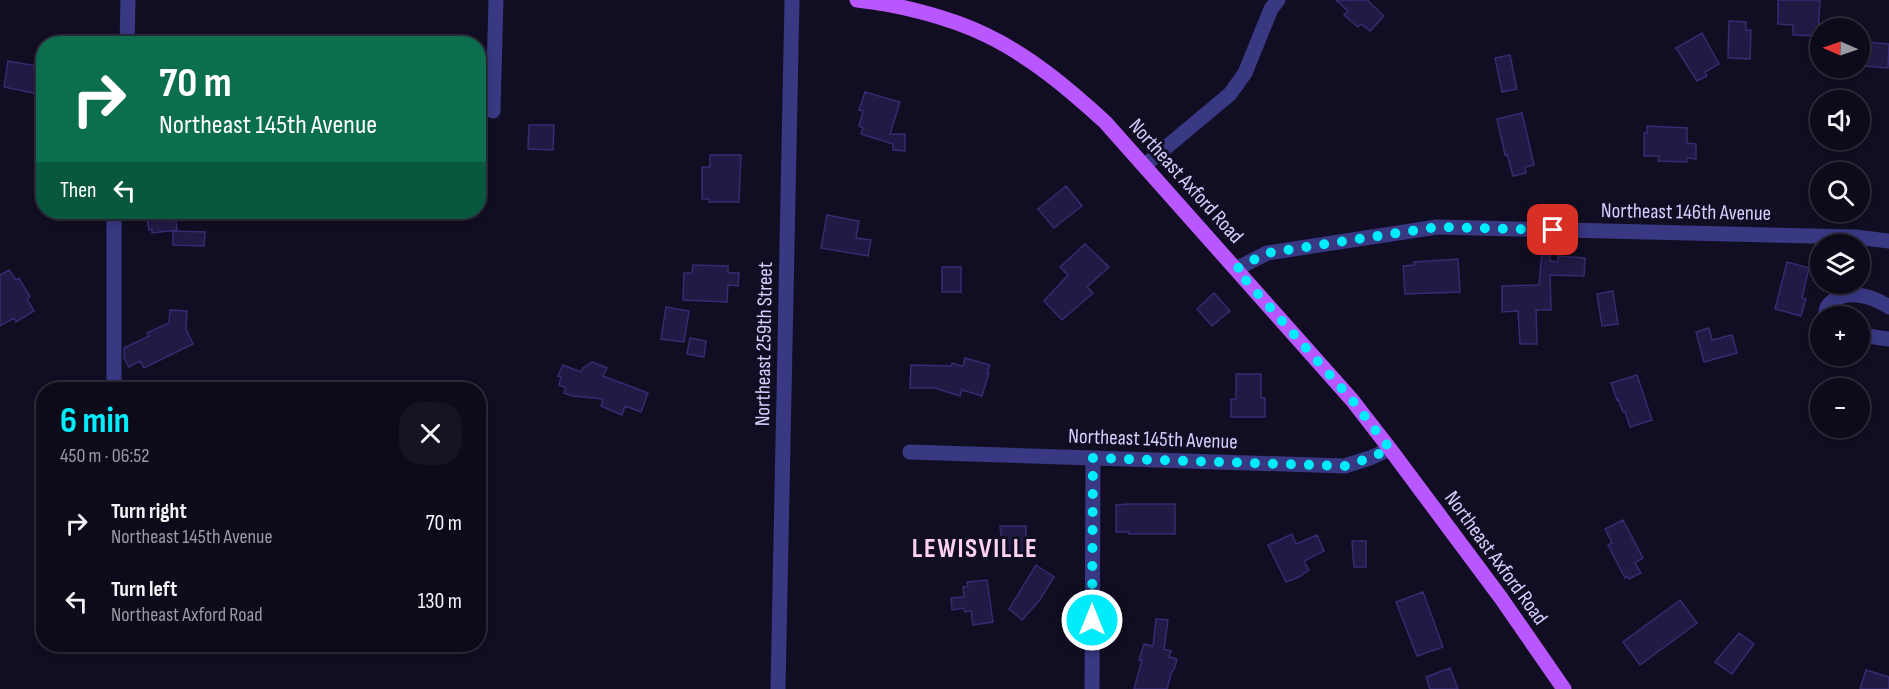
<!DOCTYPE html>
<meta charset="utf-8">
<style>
:root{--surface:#0d0a1a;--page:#161323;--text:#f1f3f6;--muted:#9a9aa2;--line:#2d2b39;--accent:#00ecfb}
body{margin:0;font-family:"Sofia Sans Condensed",sans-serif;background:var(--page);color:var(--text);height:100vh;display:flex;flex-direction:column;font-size:22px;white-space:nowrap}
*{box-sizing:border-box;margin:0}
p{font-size:20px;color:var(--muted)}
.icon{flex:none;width:33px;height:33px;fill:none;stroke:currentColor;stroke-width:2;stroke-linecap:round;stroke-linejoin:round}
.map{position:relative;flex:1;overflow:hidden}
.sheet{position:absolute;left:36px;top:382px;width:450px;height:270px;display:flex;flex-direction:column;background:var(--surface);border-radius:24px;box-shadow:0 3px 9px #0003,0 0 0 2px var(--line)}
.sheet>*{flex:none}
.top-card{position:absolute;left:36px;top:36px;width:450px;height:183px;border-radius:24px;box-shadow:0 3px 9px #0003,0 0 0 2px var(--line);background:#0b6e4f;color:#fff;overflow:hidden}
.needle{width:39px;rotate:272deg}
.buttons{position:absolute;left:1810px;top:18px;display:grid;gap:12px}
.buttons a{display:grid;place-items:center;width:60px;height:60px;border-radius:50%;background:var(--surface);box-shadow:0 3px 9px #0003,0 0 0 2px var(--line);font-size:30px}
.pin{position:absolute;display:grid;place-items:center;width:51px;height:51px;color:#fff;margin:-26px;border-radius:12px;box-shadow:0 3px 9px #0006}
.me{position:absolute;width:66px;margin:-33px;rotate:0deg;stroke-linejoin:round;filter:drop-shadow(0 0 4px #0008)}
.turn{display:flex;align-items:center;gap:21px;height:126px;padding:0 24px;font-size:27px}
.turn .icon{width:78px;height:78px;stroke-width:2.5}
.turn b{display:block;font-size:42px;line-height:51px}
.then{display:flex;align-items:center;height:57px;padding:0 24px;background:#0003;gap:12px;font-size:22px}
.round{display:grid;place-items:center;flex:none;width:63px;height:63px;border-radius:24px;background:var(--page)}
.head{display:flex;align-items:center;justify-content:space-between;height:102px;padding:0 24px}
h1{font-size:36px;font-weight:700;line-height:45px;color:var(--accent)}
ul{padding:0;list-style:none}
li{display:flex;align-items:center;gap:18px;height:78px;padding:0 24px}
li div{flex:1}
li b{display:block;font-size:22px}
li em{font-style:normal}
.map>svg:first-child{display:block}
.building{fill:#211a45;stroke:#362b71;stroke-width:1.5}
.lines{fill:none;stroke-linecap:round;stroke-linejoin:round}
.minor{stroke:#383883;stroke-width:15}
.major{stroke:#b957ff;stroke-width:15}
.route{stroke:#00ecfb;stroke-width:10;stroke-dasharray:0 18}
.labels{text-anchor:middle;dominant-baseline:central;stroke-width:6;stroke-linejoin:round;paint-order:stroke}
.street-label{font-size:21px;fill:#d4d0ff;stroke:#110e23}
.district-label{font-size:27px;font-weight:bold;letter-spacing:1.5px;fill:#ffd2f1;stroke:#110e23}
</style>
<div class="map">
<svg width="1889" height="689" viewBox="0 0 1889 689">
<rect width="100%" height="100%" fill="#110e23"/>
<path class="building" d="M 1336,0 L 1367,0 L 1384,16 L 1370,31 L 1361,24 L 1358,27 L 1344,15 L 1348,11 Z
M 1778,0 L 1820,0 L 1818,36 L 1793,35 L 1793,25 L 1778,24 Z
M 1729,21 L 1746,22 L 1746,30 L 1751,30 L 1750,59 L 1728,58 Z
M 1702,33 L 1719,64 L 1705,72 L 1707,76 L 1697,81 L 1676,48 Z
M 1867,42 L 1889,44 L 1888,68 L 1865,66 Z
M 1510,55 L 1517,89 L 1502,92 L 1495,58 Z
M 8,61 L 43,67 L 38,94 L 4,87 Z
M 865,92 L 900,102 L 890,134 L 905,134 L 905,151 L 893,150 L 893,144 L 861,134 L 863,128 L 859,126 L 863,111 L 859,110 Z
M 1522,113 L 1534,165 L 1525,167 L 1526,173 L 1513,176 L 1507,154 L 1505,155 L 1497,119 Z
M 529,125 L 554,125 L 553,150 L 528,149 Z
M 1647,126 L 1687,128 L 1687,143 L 1696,144 L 1696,159 L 1687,158 L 1687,162 L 1658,161 L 1659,156 L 1644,156 L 1644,133 L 1647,133 Z
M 710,155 L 741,155 L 739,202 L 709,202 L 709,199 L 702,199 L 702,167 L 710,167 Z
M 1066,186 L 1082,206 L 1054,228 L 1038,209 Z
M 146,212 L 175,212 L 177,230 L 152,233 L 152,229 L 149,230 Z
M 827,215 L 859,221 L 856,238 L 871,240 L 868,256 L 821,248 Z
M 173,231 L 205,232 L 204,246 L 173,245 Z
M 1085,244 L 1109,267 L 1087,287 L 1093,293 L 1062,320 L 1044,301 L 1068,275 L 1060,267 Z
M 1542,251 L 1550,252 L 1550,261 L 1558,262 L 1558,256 L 1585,258 L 1584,276 L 1550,275 L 1551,310 L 1536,310 L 1537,344 L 1520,344 L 1518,311 L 1502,312 L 1502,286 L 1539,285 Z
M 1458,259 L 1460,292 L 1405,294 L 1403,266 L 1414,265 L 1414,262 Z
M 1787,262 L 1809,268 L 1802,298 L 1806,299 L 1801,316 L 1775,309 Z
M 693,265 L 728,266 L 728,273 L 739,273 L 738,286 L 728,285 L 727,302 L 683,300 L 684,273 L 692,273 Z
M 942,267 L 961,267 L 961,292 L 942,292 Z
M 9,270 L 16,280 L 19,278 L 30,297 L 27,299 L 34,311 L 16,322 L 14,318 L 0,326 L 0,275 Z
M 1613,291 L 1618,324 L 1602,326 L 1597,294 Z
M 1214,293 L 1230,311 L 1212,326 L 1197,309 Z
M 666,307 L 689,311 L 684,342 L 661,339 Z
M 170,310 L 187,311 L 186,329 L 193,344 L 144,368 L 140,361 L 129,367 L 124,358 L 124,348 L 149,336 L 147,333 L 169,323 Z
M 1709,328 L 1712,340 L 1732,335 L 1737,353 L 1704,362 L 1696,332 Z
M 690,338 L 706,341 L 704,357 L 687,354 Z
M 965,358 L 990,365 L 987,373 L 989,373 L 982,396 L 962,390 L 960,396 L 935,388 L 910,388 L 911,365 L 951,366 L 952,363 L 961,366 L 963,366 Z
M 592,362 L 607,368 L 603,376 L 648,393 L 641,412 L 625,406 L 622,415 L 601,406 L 603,399 L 572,396 L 564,393 L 566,388 L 559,385 L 561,377 L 558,376 L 563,365 L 581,372 L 583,368 Z
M 1236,374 L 1261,374 L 1261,398 L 1265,398 L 1265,417 L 1231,417 L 1231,399 L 1236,399 Z
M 1637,375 L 1652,420 L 1630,427 L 1625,412 L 1623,412 L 1618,399 L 1617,400 L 1611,383 Z
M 1129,504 L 1175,504 L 1175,534 L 1129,534 L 1129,532 L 1116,532 L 1116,505 Z
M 1623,520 L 1643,558 L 1635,563 L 1641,573 L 1629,579 L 1627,576 L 1625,578 L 1608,545 L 1612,543 L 1605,529 Z
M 1000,526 L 1026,526 L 1026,552 L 1003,552 Z
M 1292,534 L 1296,544 L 1317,535 L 1324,551 L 1304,561 L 1309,570 L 1299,577 L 1286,582 L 1268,545 Z
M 1352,541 L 1366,541 L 1366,567 L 1354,567 Z
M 1036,565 L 1054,577 L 1039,601 L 1022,620 L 1009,609 Z
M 987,580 L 993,622 L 973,625 L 971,611 L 965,612 L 964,608 L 952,610 L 951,598 L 964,597 L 963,587 L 968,586 L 967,582 Z
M 1423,592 L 1443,647 L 1417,656 L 1396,602 Z
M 1680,600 L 1697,623 L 1640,665 L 1623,642 Z
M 1156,619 L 1168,620 L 1164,649 L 1171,651 L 1169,657 L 1177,659 L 1174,670 L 1172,671 L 1167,689 L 1134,689 L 1142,660 L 1139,660 L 1144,644 L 1153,646 Z
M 1739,633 L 1754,644 L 1732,674 L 1715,662 Z
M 1450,668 L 1458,689 L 1430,689 L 1426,677 Z
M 1866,670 L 1889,677 L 1889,689 L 1860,689 Z"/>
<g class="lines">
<path class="minor" d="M 127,44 L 128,0
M 493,111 L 496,0
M 1145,165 L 1230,94 L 1245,73 L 1271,9 L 1278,0
M 1236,269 L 1267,253 L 1437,227 L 1855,237 L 1889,241
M 1826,316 C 1825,309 1827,305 1834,300 C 1849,289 1874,297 1889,307
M 1860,335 L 1889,339
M 114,390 L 114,212
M 910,452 L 1345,466 L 1370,458 L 1390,449
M 778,689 L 792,0
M 1092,689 L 1093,458"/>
<path class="major" d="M 857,0 C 897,4 949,17 986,35 C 1030,56 1069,89 1105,122 L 1352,400 L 1390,449 L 1501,598 L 1564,689"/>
</g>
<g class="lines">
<path class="route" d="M 1092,620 L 1093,458 L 1345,466 L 1370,458 L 1390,449 L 1352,400 L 1236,269 L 1267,253 L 1437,227 L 1553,230"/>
</g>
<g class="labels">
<g class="street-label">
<text transform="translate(1186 181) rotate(48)">Northeast Axford Road</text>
<text transform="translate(1686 212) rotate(1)">Northeast 146th Avenue</text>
<text transform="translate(764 344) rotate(-89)">Northeast 259th Street</text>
<text transform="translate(1153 439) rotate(2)">Northeast 145th Avenue</text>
<text transform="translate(1496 558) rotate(54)">Northeast Axford Road</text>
</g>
<g class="district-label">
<text x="975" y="549">LEWISVILLE</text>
</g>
</g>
</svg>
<div class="buttons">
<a><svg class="needle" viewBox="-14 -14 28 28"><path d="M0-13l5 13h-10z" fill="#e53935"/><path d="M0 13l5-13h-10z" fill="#9a9aa2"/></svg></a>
<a><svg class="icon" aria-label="sound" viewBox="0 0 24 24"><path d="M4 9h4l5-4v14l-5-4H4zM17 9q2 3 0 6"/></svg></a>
<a><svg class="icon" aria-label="search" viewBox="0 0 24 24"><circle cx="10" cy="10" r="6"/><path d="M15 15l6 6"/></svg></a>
<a><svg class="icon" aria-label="layers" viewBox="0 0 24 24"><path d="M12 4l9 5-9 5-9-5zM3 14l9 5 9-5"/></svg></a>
<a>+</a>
<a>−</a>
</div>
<div class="pin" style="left:1553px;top:230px;background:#d93025"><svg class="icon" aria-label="arrive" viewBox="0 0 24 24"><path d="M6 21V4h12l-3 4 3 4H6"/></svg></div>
<svg class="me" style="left:1092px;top:620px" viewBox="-20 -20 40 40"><circle r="17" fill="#00ecfb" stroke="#fff" stroke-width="3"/><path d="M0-11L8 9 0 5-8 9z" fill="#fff"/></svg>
<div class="top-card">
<div class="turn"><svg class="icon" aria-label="right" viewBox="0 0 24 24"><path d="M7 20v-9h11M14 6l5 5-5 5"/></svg><div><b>70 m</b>Northeast 145th Avenue</div></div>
<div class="then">Then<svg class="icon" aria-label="left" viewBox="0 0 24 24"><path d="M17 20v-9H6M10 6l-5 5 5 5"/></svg></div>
</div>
<section class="sheet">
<div class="head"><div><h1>6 min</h1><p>450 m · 06:52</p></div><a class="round"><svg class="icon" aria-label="close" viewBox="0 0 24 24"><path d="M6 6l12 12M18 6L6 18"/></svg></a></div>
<ul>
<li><svg class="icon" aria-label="right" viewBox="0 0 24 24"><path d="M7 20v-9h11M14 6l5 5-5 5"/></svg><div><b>Turn right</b><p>Northeast 145th Avenue</p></div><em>70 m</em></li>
<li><svg class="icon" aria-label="left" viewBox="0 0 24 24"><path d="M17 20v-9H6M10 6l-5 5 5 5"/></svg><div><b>Turn left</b><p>Northeast Axford Road</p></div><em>130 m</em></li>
</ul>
</section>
</div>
